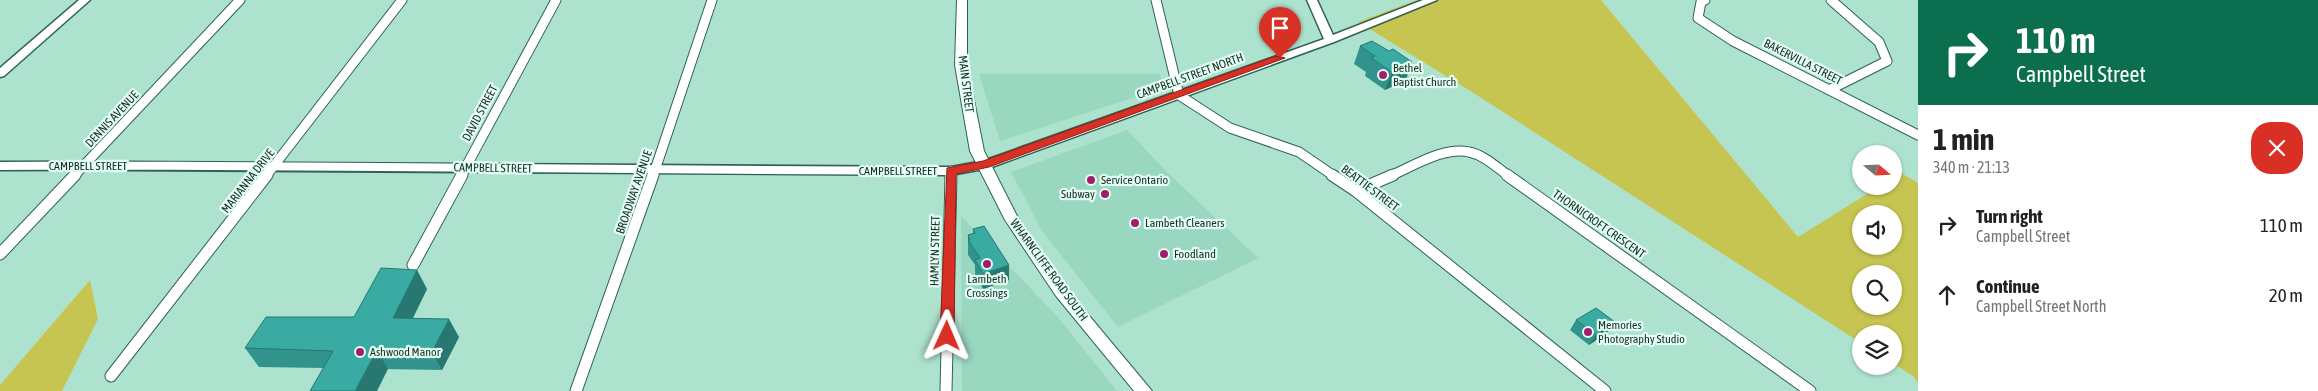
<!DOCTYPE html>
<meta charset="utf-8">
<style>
:root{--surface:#fff;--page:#f2f2f2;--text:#222;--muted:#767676}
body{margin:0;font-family:"Asap Condensed",sans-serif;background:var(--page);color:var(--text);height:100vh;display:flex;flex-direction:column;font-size:19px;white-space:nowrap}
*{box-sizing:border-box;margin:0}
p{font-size:16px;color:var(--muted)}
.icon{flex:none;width:28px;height:28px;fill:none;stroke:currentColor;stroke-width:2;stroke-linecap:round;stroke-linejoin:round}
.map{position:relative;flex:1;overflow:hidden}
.side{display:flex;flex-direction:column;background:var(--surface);width:400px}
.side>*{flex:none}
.banner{background:#0b6e4f;color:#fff;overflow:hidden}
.needle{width:32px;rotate:109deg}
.buttons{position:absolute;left:1852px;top:145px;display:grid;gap:10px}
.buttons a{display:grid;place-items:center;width:50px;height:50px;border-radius:50%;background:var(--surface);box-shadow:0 1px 4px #0004;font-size:25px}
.pin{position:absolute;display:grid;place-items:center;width:42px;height:42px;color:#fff;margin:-51px -21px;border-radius:50% 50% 50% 0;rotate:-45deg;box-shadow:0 0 5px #0007}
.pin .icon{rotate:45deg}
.me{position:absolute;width:55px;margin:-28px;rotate:1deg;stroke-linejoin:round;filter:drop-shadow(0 0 4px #0008)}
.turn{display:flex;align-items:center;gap:18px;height:105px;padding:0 15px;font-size:22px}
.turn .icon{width:65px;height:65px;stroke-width:2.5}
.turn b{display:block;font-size:35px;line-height:42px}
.round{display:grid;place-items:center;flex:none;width:52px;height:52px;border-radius:20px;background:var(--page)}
.summary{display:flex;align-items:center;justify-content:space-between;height:85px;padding:0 15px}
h1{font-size:30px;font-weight:700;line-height:38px}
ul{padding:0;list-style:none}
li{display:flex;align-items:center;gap:15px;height:70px;padding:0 15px}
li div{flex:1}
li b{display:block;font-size:19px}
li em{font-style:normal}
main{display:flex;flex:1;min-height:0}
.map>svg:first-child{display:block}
.built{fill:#99d7c0}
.green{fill:#c6c551;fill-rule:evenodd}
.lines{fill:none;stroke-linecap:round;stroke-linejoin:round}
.minor-far1-casing{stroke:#2f6251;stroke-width:11}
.minor-casing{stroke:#2f6251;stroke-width:13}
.tertiary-casing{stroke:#2f6251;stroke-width:3}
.secondary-casing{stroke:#2f6251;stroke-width:2}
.minor-far1{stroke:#fff;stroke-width:9}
.minor{stroke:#fff;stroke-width:11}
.tertiary{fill:#fff;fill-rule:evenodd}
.secondary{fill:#fff;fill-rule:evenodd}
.wall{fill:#31938c}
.shaded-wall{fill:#287872}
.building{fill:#39aba3;stroke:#287872}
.route{fill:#d93025;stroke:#8d1f18}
.poi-dot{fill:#a11e6e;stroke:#e2fdf2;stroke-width:2}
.labels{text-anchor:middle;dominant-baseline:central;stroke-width:4.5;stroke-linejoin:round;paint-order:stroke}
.street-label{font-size:12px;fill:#192e26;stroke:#e2fdf2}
.poi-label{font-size:12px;fill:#192e26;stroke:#e2fdf2;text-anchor:start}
</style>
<main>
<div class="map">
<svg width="1918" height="391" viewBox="0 0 1918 391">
<rect width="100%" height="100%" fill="#ade3ce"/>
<path class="built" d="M 979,74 L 1160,74 L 1163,88 L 1000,141 Z
M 1127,130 L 1168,173 L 1258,258 L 1118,327 L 1042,231 L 1011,172 Z
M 961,216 L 1056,315 L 1117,391 L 962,391 Z"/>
<path class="green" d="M 1417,0 L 1601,0 L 1798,237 L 1880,186 L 1894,186 L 1894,178 L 1901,173 L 1918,183 L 1918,383 L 1913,376 L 1894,364 L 1894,334 L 1861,334 L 1861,343 L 1472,92 L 1358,22 ZM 1861,214 L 1894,214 L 1894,246 L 1861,246 ZM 1861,274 L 1894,274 L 1894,306 L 1861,306 Z
M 90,280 L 98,319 L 62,391 L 0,391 L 0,385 Z"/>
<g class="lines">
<defs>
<path id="minor-far1" d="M 1156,0 L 1179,95 L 1230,128 L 1299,152 L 1334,176
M 1705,0 L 1701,2 L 1698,18 L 1733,41 L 1918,135
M 1829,90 L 1887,61 L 1879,42 L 1831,0
M 74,176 L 240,0
M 266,176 L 402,0
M 461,176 L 556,0
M 653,176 L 712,0
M 951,176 L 951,171
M 1390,176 C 1412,167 1444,146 1469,152 C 1484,155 1496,167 1509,176"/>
<path id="minor" d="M 1332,175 L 1356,191 L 1605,391
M 1507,175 L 1810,391
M 1356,191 L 1393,175
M 0,254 L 75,175
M 413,265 L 462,175
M 111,376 L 267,175
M 576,391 L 653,175
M 946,391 L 951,175"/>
<path id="tertiary" d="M 79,0 L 90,0 L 4,76 L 0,77 L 0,68 Z
M 1307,0 L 1317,0 L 1333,35 L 1423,0 L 1437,0 L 1334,42 L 989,168 L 951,175 C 634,174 317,169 0,170 L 0,162 C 317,161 634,166 951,167 L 983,161 L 1324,39 Z"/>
<path id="secondary" d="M 957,0 L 967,0 L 967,65 L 984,151 L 1018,218 L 1066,288 L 1152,391 L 1134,391 L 1056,296 L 1005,220 L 970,151 L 955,65 Z"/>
</defs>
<use href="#minor-far1" class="minor-far1-casing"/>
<use href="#minor" class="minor-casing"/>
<use href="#tertiary" class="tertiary-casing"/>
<use href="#secondary" class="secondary-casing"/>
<use href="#minor-far1" class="minor-far1"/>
<use href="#minor" class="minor"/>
<use href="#tertiary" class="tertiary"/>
<use href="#secondary" class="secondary"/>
</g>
<path class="wall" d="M 1372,41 L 1406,80 L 1385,90 L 1365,76 L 1366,72 L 1354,64 L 1360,46 Z
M 973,229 L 1009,265 L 1009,280 L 983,289 L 975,275 L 975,265 L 968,255 L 968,235 L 973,233 Z
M 427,289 L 413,318 L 459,337 L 442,370 L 323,368 L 259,367 L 245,348 L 354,317 Z
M 1576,320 L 1608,332 L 1589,345 L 1570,330 Z"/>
<path class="shaded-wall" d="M 1412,62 L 1406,80 L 1385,90 L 1392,72 Z
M 1009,265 L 1009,280 L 983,289 L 983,274 Z
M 417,270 L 427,289 L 404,336 L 393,318 Z
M 449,319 L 459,337 L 442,370 L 432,352 Z
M 1615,322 L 1608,332 L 1589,345 L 1596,335 Z
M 377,350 L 388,369 L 377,391 L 355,391 Z"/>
<path class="building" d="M 1372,41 L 1389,51 L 1393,49 L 1412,62 L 1392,72 L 1371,58 L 1375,56 L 1360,46 Z
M 984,226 L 1009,265 L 983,274 L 975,260 L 980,258 L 968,240 L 970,240 L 968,235 L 975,233 L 973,229 Z
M 381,268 L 417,270 L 393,318 L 449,319 L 432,352 L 377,350 L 355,391 L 310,391 L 333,351 L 245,348 L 266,317 L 354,317 Z
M 1596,308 L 1615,322 L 1596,335 L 1576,320 Z"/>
<path class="route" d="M 1276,56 L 1285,58 L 989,167 L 956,174 L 954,336 L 947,341 L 942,339 L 940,336 L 947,168 L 983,161 Z"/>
<g class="poi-dot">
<circle cx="1383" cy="75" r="5"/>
<circle cx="1091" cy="180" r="5"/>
<circle cx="1105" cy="194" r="5"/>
<circle cx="1135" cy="223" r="5"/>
<circle cx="1164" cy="254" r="5"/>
<circle cx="987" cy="264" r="5"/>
<circle cx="1588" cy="332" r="5"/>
<circle cx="360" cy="352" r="5"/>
</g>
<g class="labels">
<g class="street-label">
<text transform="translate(1803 62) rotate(27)">BAKERVILLA STREET</text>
<text transform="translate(1190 76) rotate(-20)">CAMPBELL STREET NORTH</text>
<text transform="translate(966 84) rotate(83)">MAIN STREET</text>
<text transform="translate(480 113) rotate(-62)">DAVID STREET</text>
<text transform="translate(112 119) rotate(-47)">DENNIS AVENUE</text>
<text x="88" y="166">CAMPBELL STREET</text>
<text transform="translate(493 168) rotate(1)">CAMPBELL STREET</text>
<text x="898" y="171">CAMPBELL STREET</text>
<text transform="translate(248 181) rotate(-52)">MARIANNA DRIVE</text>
<text transform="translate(1370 188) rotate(37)">BEATTIE STREET</text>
<text transform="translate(634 192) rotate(-71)">BROADWAY AVENUE</text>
<text transform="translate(1599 224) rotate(35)">THORNICROFT CRESCENT</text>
<text transform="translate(935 251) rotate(-89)">HAMLYN STREET</text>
<text transform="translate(1049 270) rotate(54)">WHARNCLIFFE ROAD SOUTH</text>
</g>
<g class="poi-label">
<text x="1393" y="68">Bethel<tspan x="1393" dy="14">Baptist Church</tspan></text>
<text x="1101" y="180">Service Ontario</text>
<text x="1095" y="194" text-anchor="end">Subway</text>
<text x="1145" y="223">Lambeth Cleaners</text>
<text x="1174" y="254">Foodland</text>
<text x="987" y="279" text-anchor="middle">Lambeth<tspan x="987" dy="14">Crossings</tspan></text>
<text x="1598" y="325">Memories<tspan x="1598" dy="14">Photography Studio</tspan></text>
<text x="370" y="352">Ashwood Manor</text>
</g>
</g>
</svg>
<div class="buttons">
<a><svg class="needle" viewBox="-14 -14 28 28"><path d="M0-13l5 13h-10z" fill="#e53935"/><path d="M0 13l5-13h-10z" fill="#767676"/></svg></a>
<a><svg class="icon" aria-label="sound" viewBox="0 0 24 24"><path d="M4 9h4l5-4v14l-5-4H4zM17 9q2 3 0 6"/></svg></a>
<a><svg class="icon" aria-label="search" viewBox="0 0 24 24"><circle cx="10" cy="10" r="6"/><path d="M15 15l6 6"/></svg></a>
<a><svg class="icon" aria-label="layers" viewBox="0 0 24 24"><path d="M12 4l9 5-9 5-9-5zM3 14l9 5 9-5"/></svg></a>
</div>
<div class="pin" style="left:1280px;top:58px;background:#d93025"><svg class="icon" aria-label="arrive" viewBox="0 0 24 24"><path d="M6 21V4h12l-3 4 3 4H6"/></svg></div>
<svg class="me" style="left:947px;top:336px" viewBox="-20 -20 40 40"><path d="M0-17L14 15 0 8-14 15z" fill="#d93025" stroke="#fff" stroke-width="4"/></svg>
</div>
<section class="side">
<div class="banner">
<div class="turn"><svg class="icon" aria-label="right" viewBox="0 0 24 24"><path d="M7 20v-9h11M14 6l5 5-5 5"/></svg><div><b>110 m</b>Campbell Street</div></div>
</div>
<div class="summary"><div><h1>1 min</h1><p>340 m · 21:13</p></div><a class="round" style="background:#d93025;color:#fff"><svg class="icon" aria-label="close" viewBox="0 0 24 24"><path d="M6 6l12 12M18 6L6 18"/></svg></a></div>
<ul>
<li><svg class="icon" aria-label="right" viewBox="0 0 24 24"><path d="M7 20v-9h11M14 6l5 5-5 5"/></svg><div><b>Turn right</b><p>Campbell Street</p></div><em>110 m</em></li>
<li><svg class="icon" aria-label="ahead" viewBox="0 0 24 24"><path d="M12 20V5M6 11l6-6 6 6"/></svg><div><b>Continue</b><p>Campbell Street North</p></div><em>20 m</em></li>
</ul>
</section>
</main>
